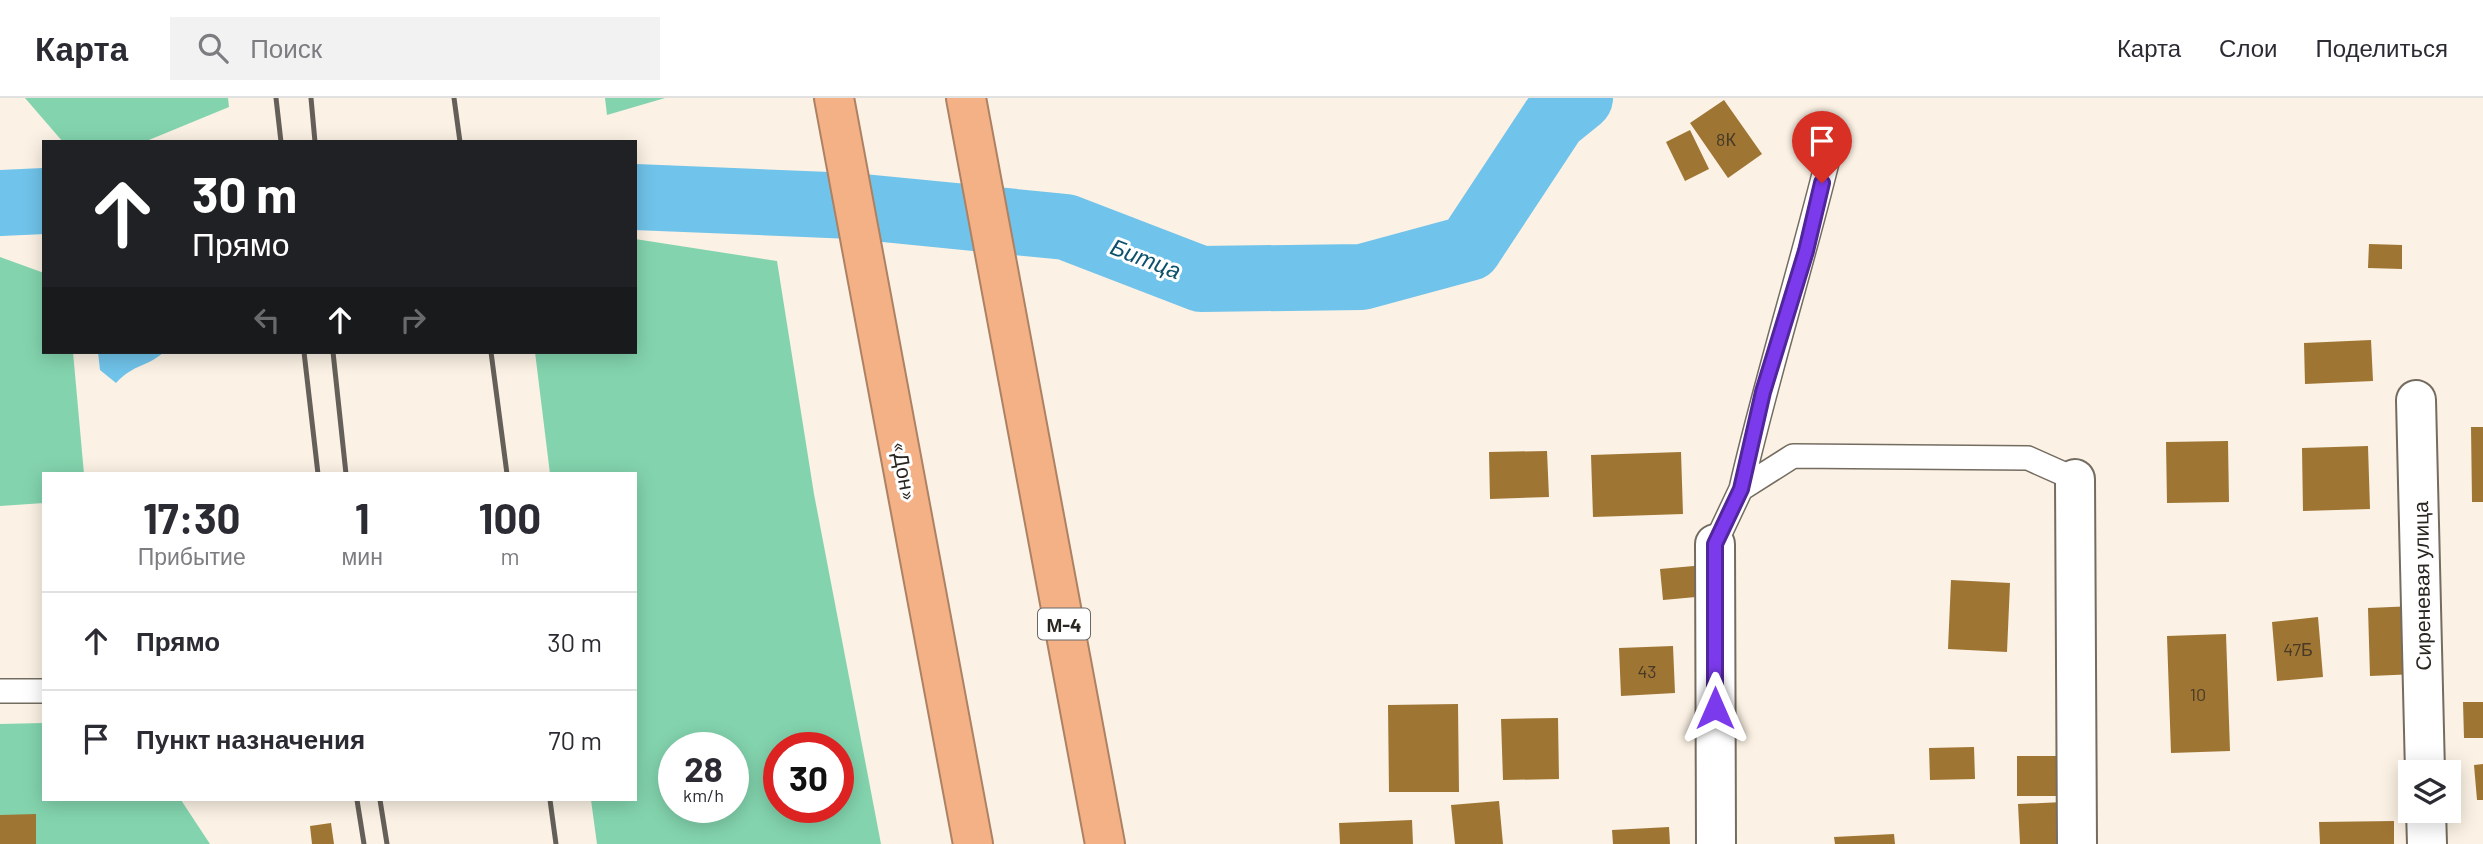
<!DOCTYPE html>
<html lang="ru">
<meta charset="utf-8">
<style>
:root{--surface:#fff;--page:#f2f2f3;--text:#2b2b33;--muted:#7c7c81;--line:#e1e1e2}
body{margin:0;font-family:Barlow,sans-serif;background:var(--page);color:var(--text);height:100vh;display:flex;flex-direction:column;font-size:26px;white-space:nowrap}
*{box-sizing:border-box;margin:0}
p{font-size:23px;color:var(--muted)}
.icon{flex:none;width:38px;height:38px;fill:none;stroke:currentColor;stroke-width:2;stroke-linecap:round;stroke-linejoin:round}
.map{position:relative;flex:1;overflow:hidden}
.drawer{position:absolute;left:42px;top:374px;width:595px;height:329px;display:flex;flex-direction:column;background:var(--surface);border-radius:0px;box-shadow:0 4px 18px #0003}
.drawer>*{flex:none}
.banner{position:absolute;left:42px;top:42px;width:595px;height:214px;border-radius:0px;box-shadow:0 4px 18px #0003;background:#202124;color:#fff;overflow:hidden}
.controls{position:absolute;left:2398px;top:662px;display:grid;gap:14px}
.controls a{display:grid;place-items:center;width:63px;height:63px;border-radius:0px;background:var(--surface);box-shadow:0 4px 18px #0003;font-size:35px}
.speed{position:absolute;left:658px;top:634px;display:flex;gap:14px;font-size:35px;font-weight:700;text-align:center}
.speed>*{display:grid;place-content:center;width:91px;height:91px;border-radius:50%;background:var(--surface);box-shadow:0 4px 18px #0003;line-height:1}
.speed small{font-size:18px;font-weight:400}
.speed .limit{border:10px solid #d22;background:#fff;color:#111}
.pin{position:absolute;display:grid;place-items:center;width:60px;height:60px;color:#fff;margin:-72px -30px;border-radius:50% 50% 50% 0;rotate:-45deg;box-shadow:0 0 7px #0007}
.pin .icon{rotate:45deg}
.me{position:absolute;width:77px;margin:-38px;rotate:0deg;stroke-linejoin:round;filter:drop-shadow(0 0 5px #0008)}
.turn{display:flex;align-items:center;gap:24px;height:147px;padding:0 35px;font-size:32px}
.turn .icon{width:91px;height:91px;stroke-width:2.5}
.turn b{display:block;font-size:49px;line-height:60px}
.lanes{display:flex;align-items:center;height:66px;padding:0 35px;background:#0003;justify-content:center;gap:35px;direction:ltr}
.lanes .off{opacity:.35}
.eta{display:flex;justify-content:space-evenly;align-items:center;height:119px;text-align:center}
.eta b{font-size:42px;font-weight:700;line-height:49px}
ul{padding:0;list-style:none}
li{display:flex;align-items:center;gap:21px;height:98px;padding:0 35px;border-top:2px solid var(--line)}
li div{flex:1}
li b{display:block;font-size:26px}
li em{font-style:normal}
header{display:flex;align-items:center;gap:42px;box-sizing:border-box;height:98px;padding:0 35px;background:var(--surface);border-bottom:2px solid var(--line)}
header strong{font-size:33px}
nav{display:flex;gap:38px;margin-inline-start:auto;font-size:24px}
.search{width:490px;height:63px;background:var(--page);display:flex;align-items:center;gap:18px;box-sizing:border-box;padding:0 24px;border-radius:0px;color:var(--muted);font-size:26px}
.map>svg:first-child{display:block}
.green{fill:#83d4ae;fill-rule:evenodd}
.water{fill:#70c3ea}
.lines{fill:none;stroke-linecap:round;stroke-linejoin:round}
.river{stroke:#70c3ea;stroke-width:66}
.building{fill:#9f7533}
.lane-casing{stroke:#746c60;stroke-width:26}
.street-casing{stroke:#746c60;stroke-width:42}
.highway-casing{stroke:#ad8163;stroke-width:42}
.lane{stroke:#fff;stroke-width:23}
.street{stroke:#fff;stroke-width:38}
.highway{stroke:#f4b186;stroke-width:38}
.rail{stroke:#645f58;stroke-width:5}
.route-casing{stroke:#51269a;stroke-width:18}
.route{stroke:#7c3aed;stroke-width:12}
.labels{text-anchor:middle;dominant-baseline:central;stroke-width:6;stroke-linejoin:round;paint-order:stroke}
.number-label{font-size:18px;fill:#473a26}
.shield{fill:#fff;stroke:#6a6864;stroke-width:2}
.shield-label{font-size:19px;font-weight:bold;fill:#2a2722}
.street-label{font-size:21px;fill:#2a2722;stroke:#fff}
.water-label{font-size:23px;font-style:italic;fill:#0c516c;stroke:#fff}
</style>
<header>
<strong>Карта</strong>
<div class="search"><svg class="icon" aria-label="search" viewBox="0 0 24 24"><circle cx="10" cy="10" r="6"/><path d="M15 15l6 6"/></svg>Поиск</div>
<nav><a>Карта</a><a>Слои</a><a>Поделиться</a></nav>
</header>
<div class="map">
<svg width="2483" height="746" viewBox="0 0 2483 746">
<rect width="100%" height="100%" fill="#fbf1e4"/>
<path class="green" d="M 25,0 L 228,0 L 229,9 L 144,44 L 63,44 Z
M 605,0 L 665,0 L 607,17 Z
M 635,141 L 777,163 L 814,396 L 881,746 L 597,746 L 591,702 L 635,702 L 635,376 L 550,376 L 535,254 L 635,254 ZM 674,649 L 733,649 L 733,709 L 674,709 ZM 838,649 L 838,709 L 779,709 L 779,649 Z
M 0,159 L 44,175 L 44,254 L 73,254 L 84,376 L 44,376 L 44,405 L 0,408 Z
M 44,625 L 44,702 L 181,702 L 210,746 L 0,746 L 0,626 Z"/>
<path class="water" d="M 98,254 L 164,254 C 146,270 135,265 116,285 L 100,272 Z"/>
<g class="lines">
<path class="river" d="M 635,99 L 853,108 L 1066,129 L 1201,181 L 1362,179 L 1469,150 L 1554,21 L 1580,0
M 0,105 L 44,103"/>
</g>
<path class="building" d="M 1724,2 L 1762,56 L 1728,80 L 1690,25 Z
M 1690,32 L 1709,71 L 1685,83 L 1666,44 Z
M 2369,146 L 2402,147 L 2402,171 L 2368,170 Z
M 2371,242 L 2373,283 L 2305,286 L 2304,245 Z
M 2471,329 L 2483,329 L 2483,404 L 2472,404 Z
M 2228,343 L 2229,404 L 2167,405 L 2166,344 Z
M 2368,348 L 2370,411 L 2303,413 L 2302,350 Z
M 1547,353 L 1549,399 L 1490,401 L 1489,354 Z
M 1681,354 L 1683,416 L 1593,419 L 1591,357 Z
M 1705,467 L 1707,498 L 1663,502 L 1660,471 Z
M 1951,482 L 2010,485 L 2007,554 L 1948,551 Z
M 2415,508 L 2417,576 L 2370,578 L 2368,510 Z
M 2318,519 L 2323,579 L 2277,583 L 2272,524 Z
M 2226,536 L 2230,653 L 2171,655 L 2167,538 Z
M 1673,548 L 1675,595 L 1621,598 L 1619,550 Z
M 2463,604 L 2483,604 L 2483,640 L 2464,640 Z
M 1458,606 L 1459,694 L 1389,694 L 1388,607 Z
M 1558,620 L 1559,681 L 1503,682 L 1501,621 Z
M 1974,649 L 1975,681 L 1930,682 L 1929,650 Z
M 2017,658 L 2062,658 L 2063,698 L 2017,698 Z
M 2483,666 L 2483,702 L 2477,702 L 2474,667 Z
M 1499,703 L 1503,746 L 1455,746 L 1451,707 Z
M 2063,704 L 2065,746 L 2020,746 L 2018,706 Z
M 36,716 L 36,746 L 0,746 L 0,717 Z
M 1412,722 L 1413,746 L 1340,746 L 1339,725 Z
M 2394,723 L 2394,746 L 2320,746 L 2319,724 Z
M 331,725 L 334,746 L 312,746 L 310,728 Z
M 1669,729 L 1670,746 L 1613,746 L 1612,732 Z
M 1894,736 L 1895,746 L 1835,746 L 1834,739 Z"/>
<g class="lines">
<defs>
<path id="lane" d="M 1741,391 C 1768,273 1805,158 1833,40
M 1715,446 L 1741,391 L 1793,358 L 2028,360 L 2075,381
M 0,593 L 44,593"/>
<path id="street" d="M 2416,302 L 2425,674
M 2075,381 L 2077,746
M 1715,446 L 1716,746
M 2426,712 L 2427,746"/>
<path id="highway" d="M 834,0 L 973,746
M 966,0 L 1105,746"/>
</defs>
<use href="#lane" class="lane-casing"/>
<use href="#street" class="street-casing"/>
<use href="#highway" class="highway-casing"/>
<use href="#lane" class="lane"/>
<use href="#street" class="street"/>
<use href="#highway" class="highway"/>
<path class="rail" d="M 276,0 L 281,44
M 311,0 L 315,44
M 454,0 L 460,44
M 304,254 L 318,376
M 333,254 L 346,376
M 491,254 L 507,376
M 357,702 L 364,746
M 380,702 L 387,746
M 550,702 L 556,746"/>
</g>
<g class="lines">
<defs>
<path id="route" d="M 1715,610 L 1715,446 L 1741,391 L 1763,294 L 1806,153 L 1822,85"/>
</defs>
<use href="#route" class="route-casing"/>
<use href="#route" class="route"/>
</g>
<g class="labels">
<g class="number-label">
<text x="1726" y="41">8К</text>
<text x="2298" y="551">47Б</text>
<text x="1647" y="573">43</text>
<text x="2198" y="596">10</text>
</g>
<rect class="shield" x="1038" y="510.5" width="52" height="31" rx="5"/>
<g class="shield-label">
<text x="1064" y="526">М-4</text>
</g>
<g class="street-label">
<text transform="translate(905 373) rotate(80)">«Дон»</text>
<text transform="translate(2421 488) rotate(-91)">Сиреневая улица</text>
</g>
<g class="water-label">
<text transform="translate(1146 160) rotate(21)">Битца</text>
</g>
</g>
</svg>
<div class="controls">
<a><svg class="icon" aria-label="layers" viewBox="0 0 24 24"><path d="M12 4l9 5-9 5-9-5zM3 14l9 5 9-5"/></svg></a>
</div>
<div class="speed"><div>28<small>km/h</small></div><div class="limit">30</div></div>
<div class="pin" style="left:1822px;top:85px;background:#d93025"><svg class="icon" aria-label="arrive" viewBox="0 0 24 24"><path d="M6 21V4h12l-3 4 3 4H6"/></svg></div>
<svg class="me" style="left:1715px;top:610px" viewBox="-20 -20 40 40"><path d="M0-17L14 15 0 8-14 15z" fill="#7c3aed" stroke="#fff" stroke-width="4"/></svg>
<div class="banner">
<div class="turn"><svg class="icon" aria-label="ahead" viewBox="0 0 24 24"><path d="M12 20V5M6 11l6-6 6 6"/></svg><div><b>30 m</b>Прямо</div></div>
<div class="lanes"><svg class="icon off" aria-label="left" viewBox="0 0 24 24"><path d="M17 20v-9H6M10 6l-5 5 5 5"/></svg><svg class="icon" aria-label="ahead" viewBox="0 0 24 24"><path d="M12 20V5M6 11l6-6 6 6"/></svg><svg class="icon off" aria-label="right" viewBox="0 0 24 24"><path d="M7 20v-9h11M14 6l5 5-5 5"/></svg></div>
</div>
<section class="drawer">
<div class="eta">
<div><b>17:30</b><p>Прибытие</p></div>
<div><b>1</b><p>мин</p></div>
<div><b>100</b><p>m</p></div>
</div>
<ul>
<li><svg class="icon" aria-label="ahead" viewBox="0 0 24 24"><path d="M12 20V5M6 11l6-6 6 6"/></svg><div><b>Прямо</b></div><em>30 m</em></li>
<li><svg class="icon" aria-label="arrive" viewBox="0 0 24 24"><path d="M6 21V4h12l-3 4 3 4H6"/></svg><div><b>Пункт назначения</b></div><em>70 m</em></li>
</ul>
</section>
</div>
